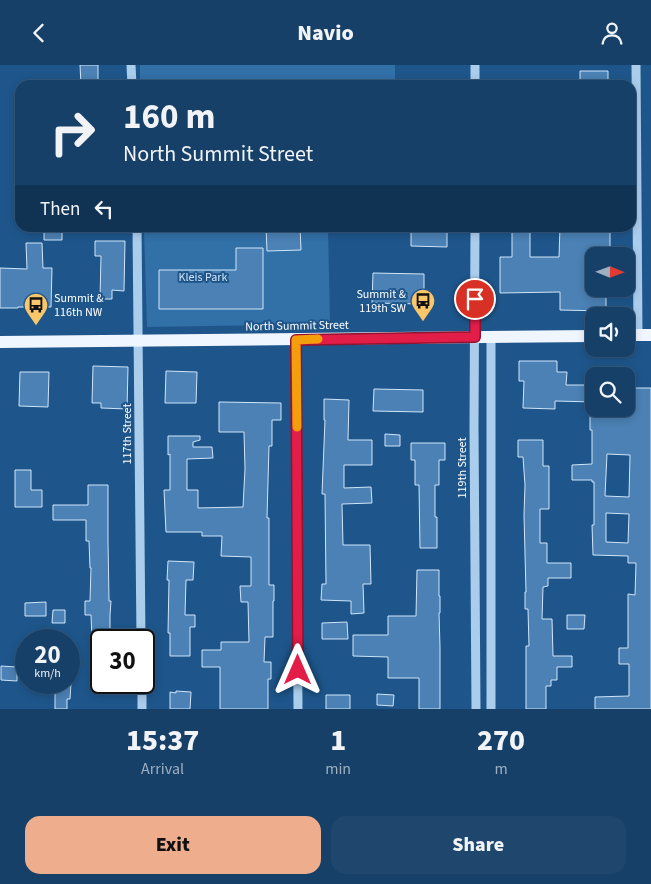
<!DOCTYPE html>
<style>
:root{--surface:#164068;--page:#1f476e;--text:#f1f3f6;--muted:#9eafc0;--line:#35597c;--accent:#eead8d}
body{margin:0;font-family:"Source Sans 3",sans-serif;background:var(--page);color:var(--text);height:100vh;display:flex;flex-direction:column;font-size:19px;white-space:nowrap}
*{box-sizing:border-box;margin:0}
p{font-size:16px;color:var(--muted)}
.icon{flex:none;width:28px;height:28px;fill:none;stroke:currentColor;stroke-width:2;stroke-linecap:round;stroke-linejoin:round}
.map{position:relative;height:644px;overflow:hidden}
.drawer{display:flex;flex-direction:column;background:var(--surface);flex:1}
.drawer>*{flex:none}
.guide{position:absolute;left:15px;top:15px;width:621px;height:152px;border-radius:15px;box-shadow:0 2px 8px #0003,0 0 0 1px var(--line);background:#164068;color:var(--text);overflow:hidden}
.needle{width:32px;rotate:91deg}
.tools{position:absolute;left:585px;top:182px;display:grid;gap:10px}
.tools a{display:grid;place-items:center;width:50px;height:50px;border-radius:10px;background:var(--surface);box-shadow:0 2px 8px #0003,0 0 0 1px var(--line);font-size:25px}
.speed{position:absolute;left:15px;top:564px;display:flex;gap:10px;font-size:25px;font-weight:700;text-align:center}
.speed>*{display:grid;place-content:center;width:65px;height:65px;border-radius:50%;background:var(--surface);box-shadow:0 2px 8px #0003,0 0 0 1px var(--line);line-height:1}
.speed small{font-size:12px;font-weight:400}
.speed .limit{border:2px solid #111;border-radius:8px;background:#fff;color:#111}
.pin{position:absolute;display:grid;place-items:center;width:42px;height:42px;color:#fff;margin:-21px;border:2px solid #fff;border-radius:50%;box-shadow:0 1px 5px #0007}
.me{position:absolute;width:55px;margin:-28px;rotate:0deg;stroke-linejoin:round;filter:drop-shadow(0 0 4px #0008)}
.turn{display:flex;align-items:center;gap:18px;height:105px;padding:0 25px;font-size:22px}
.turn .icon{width:65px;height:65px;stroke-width:2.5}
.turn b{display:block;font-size:35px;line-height:42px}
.then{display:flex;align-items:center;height:48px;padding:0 25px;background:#0003;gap:10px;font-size:19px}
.eta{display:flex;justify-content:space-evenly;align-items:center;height:85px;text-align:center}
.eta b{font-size:30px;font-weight:800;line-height:35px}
.primary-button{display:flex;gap:10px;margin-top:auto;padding:10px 25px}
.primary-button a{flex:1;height:58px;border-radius:15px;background:var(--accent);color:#111;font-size:20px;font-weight:800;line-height:58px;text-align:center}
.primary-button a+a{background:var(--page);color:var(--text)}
header{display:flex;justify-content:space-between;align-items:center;height:65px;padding:0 25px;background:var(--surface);font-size:22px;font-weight:800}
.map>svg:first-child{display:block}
.green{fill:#3270a8}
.building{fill:#4b81b4;stroke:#d0e5f9;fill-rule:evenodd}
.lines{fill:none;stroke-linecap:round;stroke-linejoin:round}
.minor{stroke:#aacdec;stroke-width:9}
.major{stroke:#f0f6ff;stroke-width:12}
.route-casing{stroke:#92132f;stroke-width:12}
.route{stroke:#e11d48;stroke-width:9}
.slow{stroke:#f59e0b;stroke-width:9}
.labels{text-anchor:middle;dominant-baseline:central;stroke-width:4;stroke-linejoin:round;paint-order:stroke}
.park-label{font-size:12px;fill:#d0e5f9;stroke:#1e568b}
.poi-label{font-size:12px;fill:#fff;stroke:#1e568b;text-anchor:end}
.street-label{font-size:12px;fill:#fff;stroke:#1e568b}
</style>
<header><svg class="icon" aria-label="back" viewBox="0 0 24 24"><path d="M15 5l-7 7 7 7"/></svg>Navio<svg class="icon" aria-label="person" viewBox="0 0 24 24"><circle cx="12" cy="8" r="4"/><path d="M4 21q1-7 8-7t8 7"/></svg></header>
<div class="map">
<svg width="651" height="644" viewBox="0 0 651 644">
<rect width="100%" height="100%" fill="#1e568b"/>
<path class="green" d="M 140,0 L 395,0 L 395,20 L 140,20 Z
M 144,163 L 328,163 L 330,259 L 147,262 Z"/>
<path class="building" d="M 80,0 L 98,0 L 98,20 L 81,20 Z
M 580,6 L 608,6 L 608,20 L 580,20 Z
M 44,162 L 62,162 L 62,175 L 44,175 Z
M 266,162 L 300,162 L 301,185 L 267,186 Z
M 512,162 L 530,162 L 530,192 L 559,192 L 560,162 L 576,162 L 576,166 L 610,166 L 610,183 L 608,183 L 608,191 L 594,191 L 594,224 L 606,224 L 606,246 L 560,245 L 560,227 L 500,228 L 500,192 L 512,192 Z
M 411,164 L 447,165 L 447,182 L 411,181 Z
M 95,176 L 125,176 L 124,226 L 112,225 L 112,234 L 100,234 L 101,191 L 95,191 Z
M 26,178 L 42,178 L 43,203 L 52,203 L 51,242 L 18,242 L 18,243 L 0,243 L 0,203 L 27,204 Z
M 236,183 L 263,183 L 263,244 L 159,244 L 159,205 L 236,205 Z
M 373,208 L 424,209 L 424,239 L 372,238 Z
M 519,296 L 557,296 L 557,307 L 567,307 L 566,320 L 587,320 L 587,324 L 594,324 L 594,337 L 555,336 L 555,344 L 523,343 L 524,316 L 519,316 Z
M 93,301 L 128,302 L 127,344 L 101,343 L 101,338 L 92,338 Z
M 166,306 L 197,307 L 196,338 L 165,338 Z
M 20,307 L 49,307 L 48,342 L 19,341 Z
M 626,323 L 651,323 L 651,644 L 595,644 L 595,632 L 629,631 L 629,599 L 619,599 L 619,583 L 628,583 L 628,529 L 635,530 L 636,498 L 628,498 L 628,491 L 593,490 L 592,460 L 594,460 L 594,417 L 592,417 L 592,415 L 572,415 L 572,400 L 592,399 L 592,365 L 590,365 L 590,344 L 626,344 ZM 607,389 L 630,390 L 629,432 L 605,431 ZM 606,448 L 629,449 L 628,478 L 606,477 Z
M 374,324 L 423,325 L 423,347 L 373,346 Z
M 324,334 L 349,335 L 348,375 L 372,375 L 372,400 L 344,400 L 344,423 L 371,422 L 372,438 L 342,439 L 343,480 L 370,480 L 371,519 L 363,519 L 364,548 L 351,549 L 351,536 L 321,535 L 322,519 L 326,519 L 325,429 L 322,429 L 325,355 L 324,355 Z
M 219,337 L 281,338 L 281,355 L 272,355 L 272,381 L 269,381 L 267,453 L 269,453 L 269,520 L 274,520 L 274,536 L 273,536 L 273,572 L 265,572 L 264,597 L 271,597 L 271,614 L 268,614 L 268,644 L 220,644 L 220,602 L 202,602 L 202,585 L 221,585 L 221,577 L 249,577 L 248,537 L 241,537 L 240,521 L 251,521 L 251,492 L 221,491 L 222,471 L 202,471 L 202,467 L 166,467 L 164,425 L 170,425 L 170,389 L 168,390 L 168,371 L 200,371 L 200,375 L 193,377 L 193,382 L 212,382 L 213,393 L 187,394 L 187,425 L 198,425 L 198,443 L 243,442 L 245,404 L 244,367 L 219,367 Z
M 385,369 L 400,370 L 400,381 L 385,381 Z
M 518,375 L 543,375 L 543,401 L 549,401 L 549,444 L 540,444 L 540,478 L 547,478 L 547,498 L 571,498 L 571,513 L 548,513 L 548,521 L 543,522 L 542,554 L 552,554 L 553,591 L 572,591 L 572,602 L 557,602 L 557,615 L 551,615 L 551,621 L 546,621 L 546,644 L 526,644 L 526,581 L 529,581 L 528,544 L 525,544 L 525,527 L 526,527 L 524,450 L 525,420 L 523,392 L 518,392 Z
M 411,378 L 445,378 L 445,395 L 439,395 L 439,420 L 435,420 L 435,452 L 437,452 L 437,483 L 420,483 L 419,420 L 415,420 L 415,395 L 411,395 Z
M 15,405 L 31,405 L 31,425 L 42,425 L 42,442 L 15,442 Z
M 88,420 L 108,420 L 108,476 L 109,536 L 111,536 L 110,550 L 110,575 L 92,575 L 91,550 L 85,550 L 85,536 L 90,536 L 91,503 L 90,503 L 89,476 L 86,476 L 86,455 L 53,455 L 53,440 L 88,440 Z
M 168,496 L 194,497 L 193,515 L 186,515 L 185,550 L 195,550 L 195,562 L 190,562 L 190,591 L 170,591 L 170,568 L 168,568 L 169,515 L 167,515 Z
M 417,505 L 439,505 L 439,531 L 440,531 L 440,548 L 439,548 L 440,582 L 440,644 L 419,644 L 419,613 L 388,613 L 388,592 L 353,591 L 353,570 L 388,570 L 388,551 L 416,551 Z
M 46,537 L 46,551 L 25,551 L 25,538 Z
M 53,545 L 65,545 L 65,558 L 52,558 Z
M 567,550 L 585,550 L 584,564 L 567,564 Z
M 347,557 L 348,574 L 322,574 L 322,558 Z
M 1,601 L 17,602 L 17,616 L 1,615 Z
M 55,618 L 71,618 L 70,634 L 67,634 L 67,644 L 55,644 Z
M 176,626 L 191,627 L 190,644 L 170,644 L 170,627 L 176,628 Z
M 377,629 L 394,630 L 393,641 L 377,640 Z
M 326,630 L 350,630 L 350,644 L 326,644 Z"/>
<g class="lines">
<path class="minor" d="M 131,0 L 132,20
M 475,0 L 475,20
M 636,0 L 638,270
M 137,162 L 141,575
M 475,162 L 474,362 L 476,644
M 296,275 L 298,644
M 142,618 L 142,644
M 491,644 L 491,272"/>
<path class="major" d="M 626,270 L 651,270
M 0,277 L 594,271"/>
</g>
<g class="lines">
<defs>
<path id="route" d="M 298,605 L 296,275 L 475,272 L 475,234"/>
</defs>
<use href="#route" class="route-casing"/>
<use href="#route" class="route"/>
<path class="slow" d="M 297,362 L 296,275 L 318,274"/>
</g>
<defs>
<symbol id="bus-pin" viewBox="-11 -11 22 30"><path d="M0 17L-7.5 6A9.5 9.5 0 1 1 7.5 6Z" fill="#fac66a" stroke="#1e568b"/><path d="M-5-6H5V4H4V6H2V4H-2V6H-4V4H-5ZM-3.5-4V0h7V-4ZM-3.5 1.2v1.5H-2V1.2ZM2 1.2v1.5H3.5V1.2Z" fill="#111"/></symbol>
</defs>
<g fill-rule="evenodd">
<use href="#bus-pin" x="409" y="222" width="28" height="38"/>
<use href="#bus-pin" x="22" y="226" width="28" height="38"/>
</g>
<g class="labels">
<g class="park-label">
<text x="203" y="212">Kleis Park</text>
</g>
<g class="poi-label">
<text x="406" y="229">Summit &amp;<tspan x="406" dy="14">119th SW</tspan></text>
<text x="54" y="233" text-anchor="start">Summit &amp;<tspan x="54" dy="14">116th NW</tspan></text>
</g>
<g class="street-label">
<text transform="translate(297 261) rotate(-1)">North Summit Street</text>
<text transform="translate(127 369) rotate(-90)">117th Street</text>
<text transform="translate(462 403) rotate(-90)">119th Street</text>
</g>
</g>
</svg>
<div class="tools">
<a><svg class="needle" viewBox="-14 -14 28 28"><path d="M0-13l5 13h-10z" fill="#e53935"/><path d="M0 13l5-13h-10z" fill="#9eafc0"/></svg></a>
<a><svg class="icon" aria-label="sound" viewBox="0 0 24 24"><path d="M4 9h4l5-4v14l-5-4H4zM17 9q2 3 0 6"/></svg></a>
<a><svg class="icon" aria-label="search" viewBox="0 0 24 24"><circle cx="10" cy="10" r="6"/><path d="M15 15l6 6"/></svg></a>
</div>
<div class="speed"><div>20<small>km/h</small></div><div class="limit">30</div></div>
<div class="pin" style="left:475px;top:234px;background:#d93025"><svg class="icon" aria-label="arrive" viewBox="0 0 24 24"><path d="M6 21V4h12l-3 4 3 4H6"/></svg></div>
<svg class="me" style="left:298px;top:605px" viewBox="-20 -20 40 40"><path d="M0-17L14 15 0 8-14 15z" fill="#e11d48" stroke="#fff" stroke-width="4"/></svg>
<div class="guide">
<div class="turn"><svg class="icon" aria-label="right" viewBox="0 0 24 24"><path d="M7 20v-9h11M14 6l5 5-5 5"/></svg><div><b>160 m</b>North Summit Street</div></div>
<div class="then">Then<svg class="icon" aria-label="left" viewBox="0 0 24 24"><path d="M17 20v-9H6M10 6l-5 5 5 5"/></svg></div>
</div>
</div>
<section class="drawer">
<div class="eta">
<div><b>15:37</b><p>Arrival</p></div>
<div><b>1</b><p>min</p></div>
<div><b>270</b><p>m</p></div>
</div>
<div class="primary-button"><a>Exit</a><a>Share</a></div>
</section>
